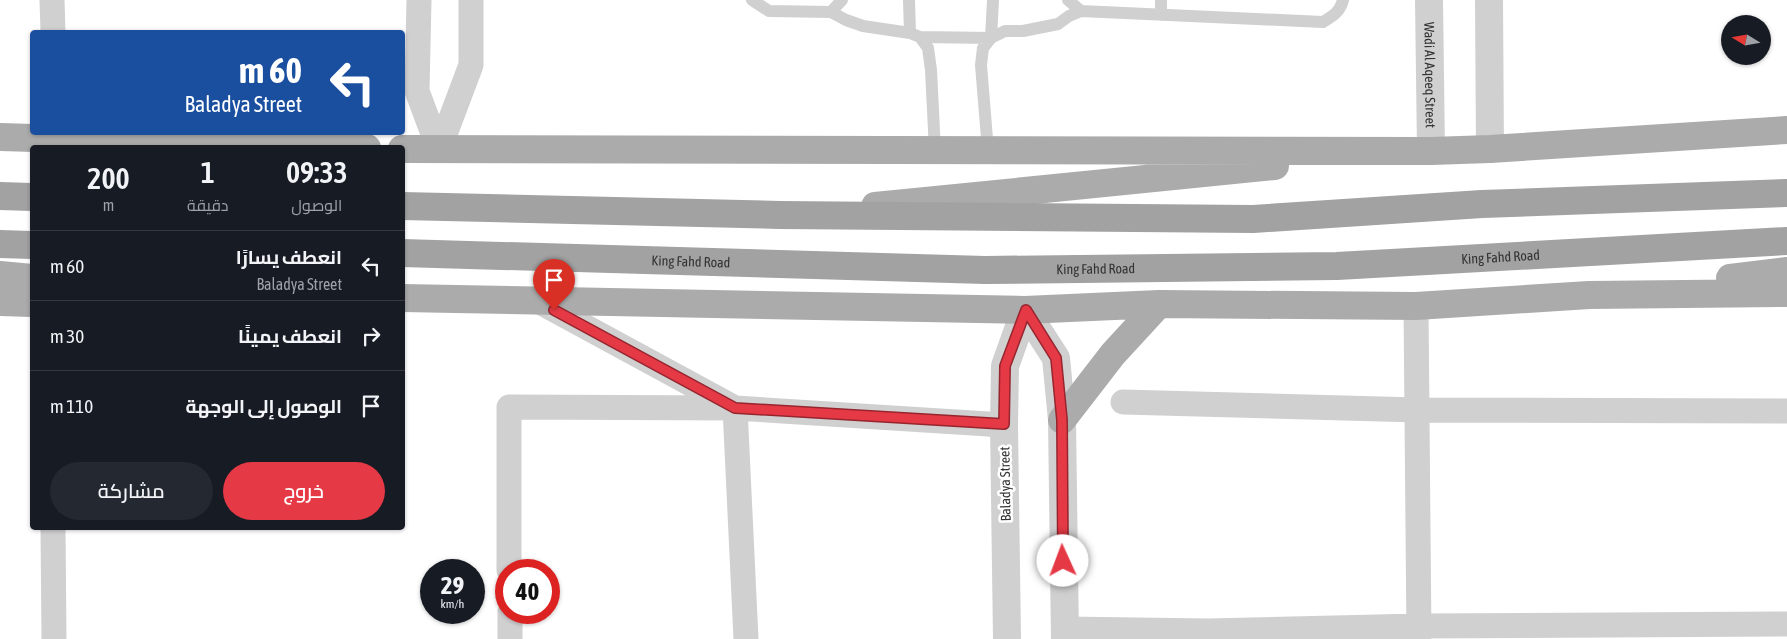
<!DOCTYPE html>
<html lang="ar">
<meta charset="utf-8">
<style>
:root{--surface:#171b24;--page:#242831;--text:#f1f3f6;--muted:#9ea1a6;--line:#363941;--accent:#e63946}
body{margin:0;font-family:"Asap Condensed",Cairo,sans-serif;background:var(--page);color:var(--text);direction:rtl;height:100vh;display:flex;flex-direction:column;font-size:19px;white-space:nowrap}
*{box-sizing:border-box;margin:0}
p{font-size:16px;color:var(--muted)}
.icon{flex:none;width:28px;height:28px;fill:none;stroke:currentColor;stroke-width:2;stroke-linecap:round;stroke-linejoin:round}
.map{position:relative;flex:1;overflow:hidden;direction:ltr}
.side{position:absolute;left:30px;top:145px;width:375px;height:385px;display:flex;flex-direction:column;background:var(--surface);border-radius:5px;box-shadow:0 1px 4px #0004;direction:rtl}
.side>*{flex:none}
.top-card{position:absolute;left:30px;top:30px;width:375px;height:105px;border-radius:5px;box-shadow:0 1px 4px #0004;direction:rtl;background:#1a4fa0;color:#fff;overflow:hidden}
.needle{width:32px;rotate:281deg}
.buttons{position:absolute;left:1721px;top:15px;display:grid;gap:10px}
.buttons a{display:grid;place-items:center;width:50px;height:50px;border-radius:50%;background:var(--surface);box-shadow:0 1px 4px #0004;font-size:25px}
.speed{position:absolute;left:420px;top:559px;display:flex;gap:10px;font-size:25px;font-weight:700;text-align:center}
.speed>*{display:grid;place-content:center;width:65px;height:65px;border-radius:50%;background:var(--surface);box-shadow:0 1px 4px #0004;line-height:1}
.speed small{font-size:12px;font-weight:400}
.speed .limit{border:8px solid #d22;background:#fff;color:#111}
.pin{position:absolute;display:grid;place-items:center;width:42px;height:42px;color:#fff;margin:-51px -21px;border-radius:50% 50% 50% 0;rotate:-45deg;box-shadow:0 0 5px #0007}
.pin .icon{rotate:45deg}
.me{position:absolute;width:55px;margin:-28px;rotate:358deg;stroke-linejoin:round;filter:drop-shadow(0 0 4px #0008)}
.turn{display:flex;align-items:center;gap:18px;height:105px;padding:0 20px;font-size:22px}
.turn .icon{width:65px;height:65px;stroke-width:2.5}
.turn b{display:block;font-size:35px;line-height:42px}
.eta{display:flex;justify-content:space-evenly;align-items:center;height:85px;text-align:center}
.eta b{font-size:30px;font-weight:600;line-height:35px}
.primary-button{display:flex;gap:10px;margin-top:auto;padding:10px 20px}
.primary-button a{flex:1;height:58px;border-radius:30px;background:var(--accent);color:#fff;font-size:20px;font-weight:600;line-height:58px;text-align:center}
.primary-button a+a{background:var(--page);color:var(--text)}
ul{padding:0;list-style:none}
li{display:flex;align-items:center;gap:15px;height:70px;padding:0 20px;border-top:1px solid var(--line)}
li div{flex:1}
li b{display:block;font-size:19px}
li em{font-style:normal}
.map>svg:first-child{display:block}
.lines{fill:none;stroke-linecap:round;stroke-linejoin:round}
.service{stroke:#d0d0d0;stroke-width:12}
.minor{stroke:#d0d0d0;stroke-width:25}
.tertiary{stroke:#d0d0d0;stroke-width:28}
.primary{stroke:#ababab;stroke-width:28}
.trunk{stroke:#a2a2a2;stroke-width:28}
.route-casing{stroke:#96252e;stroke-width:12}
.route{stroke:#e63946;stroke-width:9}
.labels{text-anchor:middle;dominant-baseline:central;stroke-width:5;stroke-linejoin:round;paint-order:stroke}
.street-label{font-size:14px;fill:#333;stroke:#fff}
</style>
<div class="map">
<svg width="1787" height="639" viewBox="0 0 1787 639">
<rect width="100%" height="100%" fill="#fff"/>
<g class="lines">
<path class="service" d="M 752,0 L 769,11 L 831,12 L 846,20 L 863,26 L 910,33 L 920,37 L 928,48 L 931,70 L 935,151
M 909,0 L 910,33
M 1068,0 L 1081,11
M 831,12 L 842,0
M 1161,15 L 1161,0
M 920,37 L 991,38
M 991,38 L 993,0
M 988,151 L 981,65 L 983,48 L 991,38 L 1005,31 L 1023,31 L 1058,24 L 1069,16 L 1081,11 L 1323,22 C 1333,16 1340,12 1343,0"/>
<path class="minor" d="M 52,0 L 53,32
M 419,0 L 417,91 L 439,150
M 439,150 L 471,65 L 471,0
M 538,301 L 735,408 L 746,639
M 1416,306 L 1419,639
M 1123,402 L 1418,410 L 1787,411
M 53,528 L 54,639
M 509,570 L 509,407 L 735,408 L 1004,425
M 510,612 L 510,639
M 1065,629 L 1209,631 L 1419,626 L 1787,624"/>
<g class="tertiary">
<path id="s1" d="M 1429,0 L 1431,151"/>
<path d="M 1489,0 L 1490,149"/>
<path d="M 1025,310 L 1056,358 L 1062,420 L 1065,639"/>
<path d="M 1007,639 L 1004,425 L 1005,366 L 1025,310"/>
</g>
<path class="primary" d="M 0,137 L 367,148
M 402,149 L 1431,151 L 1490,149 L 1787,130
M 875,206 L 1275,166
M 0,275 L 32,278
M 1730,278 L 1787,271
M 402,298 L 1025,310 L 1159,304 L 1416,306 L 1589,295 L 1787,293
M 0,302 L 32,303
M 1062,420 L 1113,354 L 1159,304"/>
<g class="trunk">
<path d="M 0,196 L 32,197"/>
<path d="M 402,206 L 780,215 L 1253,219 L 1482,204 L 1787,193"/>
<path d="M 0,244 L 32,245"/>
<path id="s2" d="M 402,253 L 985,270 L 1337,266 L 1787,241"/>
</g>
</g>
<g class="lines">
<defs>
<path id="route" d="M 554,310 L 735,408 L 1004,424 L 1005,366 L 1026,310 L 1056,358 L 1062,420 L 1063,561"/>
</defs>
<use href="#route" class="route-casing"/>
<use href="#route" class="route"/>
</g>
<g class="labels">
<g class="street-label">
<text stroke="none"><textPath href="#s1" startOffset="75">Wadi Al Aqeeq Street</textPath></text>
<text stroke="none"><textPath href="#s2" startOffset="1099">King Fahd Road</textPath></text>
<text stroke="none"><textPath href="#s2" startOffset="289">King Fahd Road</textPath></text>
<text stroke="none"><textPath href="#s2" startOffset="694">King Fahd Road</textPath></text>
<text transform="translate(1005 484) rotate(-91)">Baladya Street</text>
</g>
</g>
</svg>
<div class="buttons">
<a><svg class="needle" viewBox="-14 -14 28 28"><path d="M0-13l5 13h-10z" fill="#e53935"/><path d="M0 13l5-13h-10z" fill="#9ea1a6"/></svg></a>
</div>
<div class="speed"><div>29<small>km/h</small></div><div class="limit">40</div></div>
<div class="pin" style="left:554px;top:310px;background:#d93025"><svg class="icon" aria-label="arrive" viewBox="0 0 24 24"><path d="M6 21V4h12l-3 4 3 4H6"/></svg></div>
<svg class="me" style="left:1063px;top:561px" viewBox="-20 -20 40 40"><circle r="19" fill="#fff"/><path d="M0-13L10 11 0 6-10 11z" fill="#e63946"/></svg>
<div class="top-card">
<div class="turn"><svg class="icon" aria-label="left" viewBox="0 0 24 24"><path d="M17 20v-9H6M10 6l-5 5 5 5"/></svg><div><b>60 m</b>Baladya Street</div></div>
</div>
<section class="side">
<div class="eta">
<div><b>09:33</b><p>الوصول</p></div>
<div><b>1</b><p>دقيقة</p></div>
<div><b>200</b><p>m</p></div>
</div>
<ul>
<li><svg class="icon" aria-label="left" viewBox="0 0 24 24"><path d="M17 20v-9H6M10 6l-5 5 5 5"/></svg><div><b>انعطف يسارًا</b><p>Baladya Street</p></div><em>60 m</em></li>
<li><svg class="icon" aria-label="right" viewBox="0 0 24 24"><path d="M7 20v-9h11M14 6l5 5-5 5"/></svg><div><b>انعطف يمينًا</b></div><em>30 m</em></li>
<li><svg class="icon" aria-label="arrive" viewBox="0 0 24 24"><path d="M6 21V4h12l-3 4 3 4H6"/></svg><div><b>الوصول إلى الوجهة</b></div><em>110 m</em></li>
</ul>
<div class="primary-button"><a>خروج</a><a>مشاركة</a></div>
</section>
</div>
